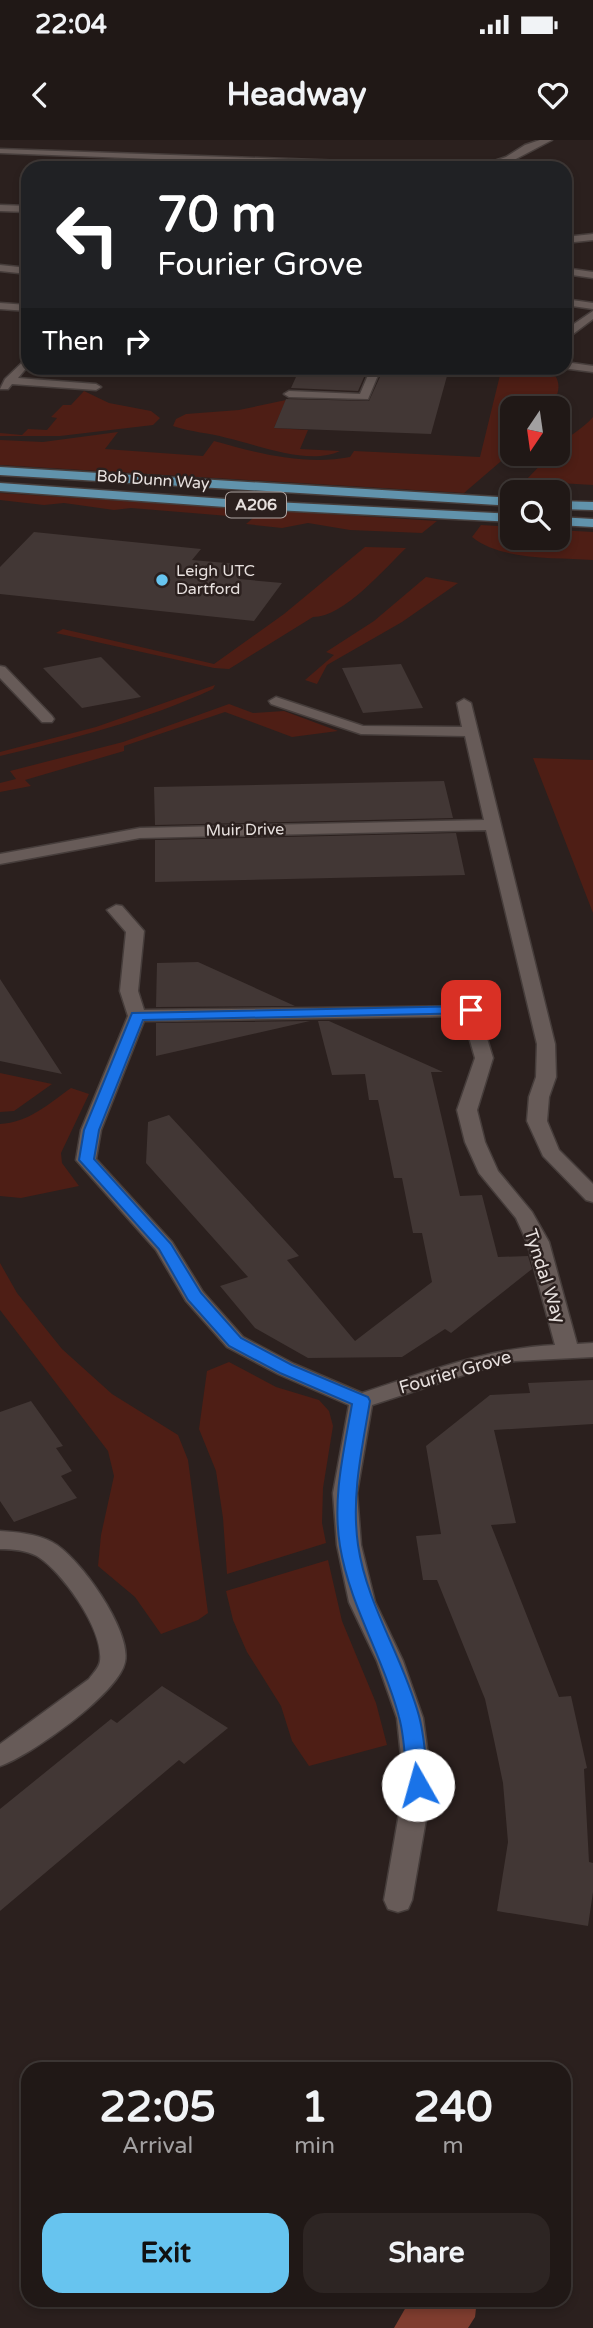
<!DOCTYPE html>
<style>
:root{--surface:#201816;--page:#2d2523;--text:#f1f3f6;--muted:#a2a0a1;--line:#3d3735;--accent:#67c4ef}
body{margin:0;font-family:"Varela Round",sans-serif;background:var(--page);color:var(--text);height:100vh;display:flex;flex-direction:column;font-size:26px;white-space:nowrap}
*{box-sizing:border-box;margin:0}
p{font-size:23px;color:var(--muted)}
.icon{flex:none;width:38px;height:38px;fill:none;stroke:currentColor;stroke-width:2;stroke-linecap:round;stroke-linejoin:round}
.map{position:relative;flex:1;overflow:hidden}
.panel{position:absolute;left:21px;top:1922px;width:550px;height:245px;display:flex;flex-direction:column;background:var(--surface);border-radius:21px;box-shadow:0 4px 10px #0003,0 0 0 2px var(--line)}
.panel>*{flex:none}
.guide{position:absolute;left:21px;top:21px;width:551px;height:214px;border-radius:21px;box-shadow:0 4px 10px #0003,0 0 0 2px var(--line);background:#202124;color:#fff;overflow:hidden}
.needle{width:46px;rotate:193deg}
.buttons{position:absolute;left:500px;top:256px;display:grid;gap:14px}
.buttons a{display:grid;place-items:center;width:70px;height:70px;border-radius:14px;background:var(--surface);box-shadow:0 4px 10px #0003,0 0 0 2px var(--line);font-size:35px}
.pin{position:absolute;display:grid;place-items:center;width:60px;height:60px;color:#fff;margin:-30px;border-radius:14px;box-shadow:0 4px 10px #0006}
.me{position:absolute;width:77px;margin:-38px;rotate:353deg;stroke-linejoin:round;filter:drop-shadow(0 0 5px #0008)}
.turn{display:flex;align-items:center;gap:24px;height:147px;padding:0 21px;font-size:32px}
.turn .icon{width:91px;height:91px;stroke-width:2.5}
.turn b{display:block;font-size:49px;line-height:60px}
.then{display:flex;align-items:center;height:66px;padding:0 21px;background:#0003;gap:14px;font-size:26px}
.eta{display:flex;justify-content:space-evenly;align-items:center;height:119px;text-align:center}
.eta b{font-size:42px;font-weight:700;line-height:49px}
.button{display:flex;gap:14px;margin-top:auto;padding:14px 21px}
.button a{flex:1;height:80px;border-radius:21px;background:var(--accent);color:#111;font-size:28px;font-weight:700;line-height:80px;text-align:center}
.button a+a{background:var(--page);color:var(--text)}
.status{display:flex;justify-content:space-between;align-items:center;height:49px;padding:0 35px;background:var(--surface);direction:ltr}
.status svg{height:19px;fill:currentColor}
header{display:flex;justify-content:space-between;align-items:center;height:91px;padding:0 21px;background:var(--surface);font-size:32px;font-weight:700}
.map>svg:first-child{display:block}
.green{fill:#4e1e15}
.water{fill:#7f3d2f}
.building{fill:#423735}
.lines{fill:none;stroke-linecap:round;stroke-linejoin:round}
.street-casing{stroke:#463d3b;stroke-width:3}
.secondary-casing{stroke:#463d3b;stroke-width:3}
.primary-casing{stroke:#463d3b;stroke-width:3}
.street{fill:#675b58;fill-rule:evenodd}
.secondary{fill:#675b58;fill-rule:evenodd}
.primary{fill:#6193ac;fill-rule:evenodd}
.route{fill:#1a73e8;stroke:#114b97;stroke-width:2}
.poi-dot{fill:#67c4ef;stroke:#2b201e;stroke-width:2.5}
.labels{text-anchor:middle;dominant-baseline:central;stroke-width:5;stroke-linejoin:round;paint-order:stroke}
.far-street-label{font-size:16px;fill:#e7e0de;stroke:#2b201e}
.shield{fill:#2b201e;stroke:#afa6a4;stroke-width:2}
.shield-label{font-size:16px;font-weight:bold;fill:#e7e0de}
.far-poi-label{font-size:16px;fill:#e7e0de;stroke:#2b201e;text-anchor:start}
.street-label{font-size:18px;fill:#e7e0de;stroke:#2b201e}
</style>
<div class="status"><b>22:04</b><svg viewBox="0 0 49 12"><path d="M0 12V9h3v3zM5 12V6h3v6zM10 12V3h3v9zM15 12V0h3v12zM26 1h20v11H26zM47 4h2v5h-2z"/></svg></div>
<header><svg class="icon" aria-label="back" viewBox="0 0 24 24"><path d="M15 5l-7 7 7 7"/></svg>Headway<svg class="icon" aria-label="heart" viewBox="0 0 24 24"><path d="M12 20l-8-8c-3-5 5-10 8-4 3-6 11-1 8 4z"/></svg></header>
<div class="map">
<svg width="593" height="2188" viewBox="0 0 593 2188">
<rect width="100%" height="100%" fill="#2b201e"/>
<path class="green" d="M 514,228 L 537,228 L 556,237 C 562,249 556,258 550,268 L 513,268 L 513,311 L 464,353 L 0,325 L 0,300 L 43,302 L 118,292 L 105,309 L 203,316 L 214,301 C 257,313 305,326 350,317 L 354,311 L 480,317 L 501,231 L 512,232 Z
M 84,251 L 109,263 L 151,271 L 160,278 L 153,285 L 60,296 L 0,296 L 0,293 L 22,295 L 28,289 L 47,290 L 57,278 L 51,277 L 63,265 L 71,265 Z
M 286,260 L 274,288 L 308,290 L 300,309 L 340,311 C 309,326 258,305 227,298 C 210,293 190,292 173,286 L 176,279 L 186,274 L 239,270 Z
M 593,277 L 593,345 L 525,341 L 552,313 L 558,313 L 558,306 C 569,295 583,289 593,277 Z
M 0,353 L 437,381 L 422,393 L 350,390 L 308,383 L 282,388 L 246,384 L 253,378 L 131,368 L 114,370 L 64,363 L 44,365 L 0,360 Z
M 481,385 L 513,387 L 513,397 L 558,397 L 558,390 L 593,392 L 593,420 C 555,417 502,421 472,397 Z
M 365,407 L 406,408 C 384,429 344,477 313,477 L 229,529 L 214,528 L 56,493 L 63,489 L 214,524 L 284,474 Z
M 426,437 L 458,443 L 402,482 L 327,525 L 317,544 L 305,540 L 334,515 L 326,512 L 374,481 Z
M 215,545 L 213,549 C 146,580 72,599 0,616 L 0,612 L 96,587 Z
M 229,564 L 253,573 L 284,571 L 338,591 L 292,597 L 225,572 L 124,606 L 124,611 L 25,640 L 31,646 L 0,652 L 0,643 L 16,639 L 10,631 L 123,602 Z
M 533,618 L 593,620 L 593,773 Z
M 0,933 L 52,944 L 14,971 L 0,972 Z
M 71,948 L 89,954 L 61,1013 L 62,1023 L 79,1046 L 21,1058 L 0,1056 L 0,984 C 28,983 50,963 71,948 Z
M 0,1123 L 17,1153 L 62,1209 L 112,1254 L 178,1295 L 188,1320 L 208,1473 L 198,1480 L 161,1494 L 135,1457 L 98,1426 L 101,1395 L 114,1336 L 108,1311 L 0,1170 Z
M 229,1222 L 276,1247 L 319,1260 L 329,1271 L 333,1286 L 323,1348 L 322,1383 L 326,1403 L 227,1434 L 223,1378 L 216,1331 L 199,1289 L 207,1231 Z
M 328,1420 L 342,1481 L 376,1563 L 387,1605 L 309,1626 L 292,1601 L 281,1566 L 247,1512 L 233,1480 L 226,1451 Z"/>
<path class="water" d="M 410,2160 L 477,2160 L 475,2177 L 468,2188 L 394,2188 Z"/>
<path class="building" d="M 300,228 L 368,228 L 358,251 L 291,248 Z
M 384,228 L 442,228 L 439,236 L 447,236 L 431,294 L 274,288 L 286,259 L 369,261 Z
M 34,392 L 201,409 L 192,420 L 249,425 L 239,439 L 282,443 L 254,481 L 0,454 L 0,427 Z
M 101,517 L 141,557 L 82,568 L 43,528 Z
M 401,524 L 423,568 L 363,573 L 342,528 Z
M 444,641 L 453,678 L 155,685 L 154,647 Z
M 456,693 L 465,735 L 155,742 L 155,700 Z
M 198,822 L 295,866 L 156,867 L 157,823 Z
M 0,839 L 62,934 L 0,921 Z
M 310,881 L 156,916 L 156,883 Z
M 318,881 L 329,881 L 443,932 L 431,932 L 460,1056 L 482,1055 L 498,1117 L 528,1116 L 532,1129 L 451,1193 L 445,1189 L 402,1217 L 308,1218 L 255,1188 L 220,1146 L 248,1137 L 146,1023 L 148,982 L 169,975 L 299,1116 L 287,1120 L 355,1201 L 432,1142 L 422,1093 L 413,1093 L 402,1038 L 394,1038 L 378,960 L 369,960 L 365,934 L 332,935 Z
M 593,1240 L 593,1284 L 494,1290 L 516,1383 L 491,1385 L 559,1557 L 571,1556 L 587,1628 L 584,1629 L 589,1722 L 593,1723 L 593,1752 L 588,1786 L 497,1771 L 508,1702 L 503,1643 L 494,1600 L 485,1559 L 437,1440 L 423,1440 L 416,1396 L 441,1394 L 426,1306 L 490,1255 L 530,1253 L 528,1243 Z
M 31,1261 L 63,1306 L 56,1308 L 72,1331 L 61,1336 L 77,1358 L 14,1382 L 0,1361 L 0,1272 Z
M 162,1546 L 228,1588 L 184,1624 L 179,1620 L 0,1771 L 0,1669 L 111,1579 L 117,1583 Z"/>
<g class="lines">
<defs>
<path id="street" d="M 0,9 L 344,21 L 388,28 L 0,13 Z
M 593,94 L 593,100 L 565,103 L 565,97 Z
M 0,125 L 28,128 L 28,134 L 0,131 Z
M 565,128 L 593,132 L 593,138 L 565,134 Z
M 565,159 L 593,163 L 593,169 L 565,165 Z
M 0,163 L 28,165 L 28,171 L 0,169 Z
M 593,171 L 593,179 L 573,194 L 565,194 L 565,190 Z
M 28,217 L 28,226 L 18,238 L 96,244 L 101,247 L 96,250 L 12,244 L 8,249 L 0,249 L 5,239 Z
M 565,222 L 593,226 L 593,232 L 562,228 L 565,228 Z
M 371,228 L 381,228 L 368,259 L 289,257 L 284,254 L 289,251 L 360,254 Z
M 0,526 L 5,527 L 52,576 L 54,579 L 52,582 L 42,582 L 0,538 Z
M 276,557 L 363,586 L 462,587 L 457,563 L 464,559 L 471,563 L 555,904 L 556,937 L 549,957 L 547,981 L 559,1010 L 593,1044 L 593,1062 L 586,1060 L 543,1016 L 527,981 L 529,957 L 536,937 L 537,904 L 486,690 L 140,698 L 0,724 L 0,714 L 140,688 L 484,680 L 465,596 L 361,594 L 271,564 L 269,561 Z
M 116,765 L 122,766 L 144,791 L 138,851 L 144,870 L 477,866 L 493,918 L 477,970 L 485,1002 L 498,1031 L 532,1072 L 549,1102 L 577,1204 L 593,1203 L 593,1217 L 515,1221 L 476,1231 L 372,1265 L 357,1353 L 361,1405 L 375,1462 L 403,1521 L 423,1578 L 432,1645 L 412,1760 L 408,1769 L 398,1772 L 388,1769 L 384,1760 L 404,1645 L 397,1578 L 377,1521 L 349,1462 L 337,1405 L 333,1353 L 349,1265 L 278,1234 L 227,1207 L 186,1161 L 156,1110 L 76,1020 L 81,990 L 128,876 L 120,851 L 126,792 L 107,770 ZM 463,876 L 475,918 L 457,970 L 465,1002 L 479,1033 L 516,1078 L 527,1102 L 555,1205 C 488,1208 426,1232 362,1253 L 294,1224 L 243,1197 L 203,1152 L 172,1102 L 96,1019 L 101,990 L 144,881 Z
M 0,1391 C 17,1392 37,1394 52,1402 C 79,1416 132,1491 125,1522 C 119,1553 30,1616 0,1626 L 0,1604 L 89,1539 C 93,1533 99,1528 100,1521 C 104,1490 62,1431 37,1416 C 26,1410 12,1409 0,1409 Z"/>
<path id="secondary" d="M 540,0 L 552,0 L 512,21 L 487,28 L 474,28 L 506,17 L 525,5 Z
M 0,65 L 28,66 L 28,72 L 0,71 Z"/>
<path id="primary" d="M 0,327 L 513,358 L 513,366 L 0,335 Z
M 0,343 L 254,361 L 513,374 L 513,382 L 254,369 L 0,351 Z
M 558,361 L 593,362 L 593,370 L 558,369 Z
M 558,377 L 593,379 L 593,387 L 558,385 Z"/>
</defs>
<use href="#street" class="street-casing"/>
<use href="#secondary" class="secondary-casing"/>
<use href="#primary" class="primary-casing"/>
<use href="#street" class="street"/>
<use href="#secondary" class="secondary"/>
<use href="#primary" class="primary"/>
</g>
<path class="route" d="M 471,866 L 478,870 L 476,873 L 143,880 L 99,990 L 94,1019 L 171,1104 L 201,1153 L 241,1198 L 292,1225 L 368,1257 L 370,1261 C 362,1309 351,1356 358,1405 C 367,1466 403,1517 419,1576 C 425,1598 426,1623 428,1645 L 425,1651 L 418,1654 L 410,1651 L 407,1645 C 405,1623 405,1598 399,1577 C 384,1518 350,1467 340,1406 C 332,1358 344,1311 352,1264 L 280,1233 L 229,1206 L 188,1160 L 159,1109 L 79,1020 L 84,990 L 132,873 Z"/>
<circle class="poi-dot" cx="162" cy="440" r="7"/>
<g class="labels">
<g class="far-street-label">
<text transform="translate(153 340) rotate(4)">Bob Dunn Way</text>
<text transform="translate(245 690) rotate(-1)">Muir Drive</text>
</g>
<rect class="shield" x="226" y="352.5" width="60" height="25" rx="5"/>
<g class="shield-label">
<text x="256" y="365">A206</text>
</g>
<g class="far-poi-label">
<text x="176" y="431">Leigh UTC<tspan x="176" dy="18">Dartford</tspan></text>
</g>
<g class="street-label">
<text transform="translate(545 1136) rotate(72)">Tyndal Way</text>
<text transform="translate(455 1232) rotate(-16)">Fourier Grove</text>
</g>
</g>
</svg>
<div class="buttons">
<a><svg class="needle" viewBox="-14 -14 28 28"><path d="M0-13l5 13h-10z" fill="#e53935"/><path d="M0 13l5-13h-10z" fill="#a2a0a1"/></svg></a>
<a><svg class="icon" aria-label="search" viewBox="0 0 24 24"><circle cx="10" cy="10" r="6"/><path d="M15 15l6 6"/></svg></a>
</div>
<div class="pin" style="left:471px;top:870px;background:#d93025"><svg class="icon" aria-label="arrive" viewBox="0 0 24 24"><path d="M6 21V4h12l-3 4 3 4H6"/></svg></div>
<svg class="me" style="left:418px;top:1645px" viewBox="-20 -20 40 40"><circle r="19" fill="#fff"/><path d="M0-13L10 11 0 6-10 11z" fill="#1a73e8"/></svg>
<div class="guide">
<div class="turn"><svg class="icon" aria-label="left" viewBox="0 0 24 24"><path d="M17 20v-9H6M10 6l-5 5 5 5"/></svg><div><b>70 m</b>Fourier Grove</div></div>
<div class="then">Then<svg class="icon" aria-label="right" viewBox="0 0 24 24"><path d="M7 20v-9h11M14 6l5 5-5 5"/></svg></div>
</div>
<section class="panel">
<div class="eta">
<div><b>22:05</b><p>Arrival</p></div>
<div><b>1</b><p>min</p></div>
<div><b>240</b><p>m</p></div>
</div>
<div class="button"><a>Exit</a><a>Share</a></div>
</section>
</div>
